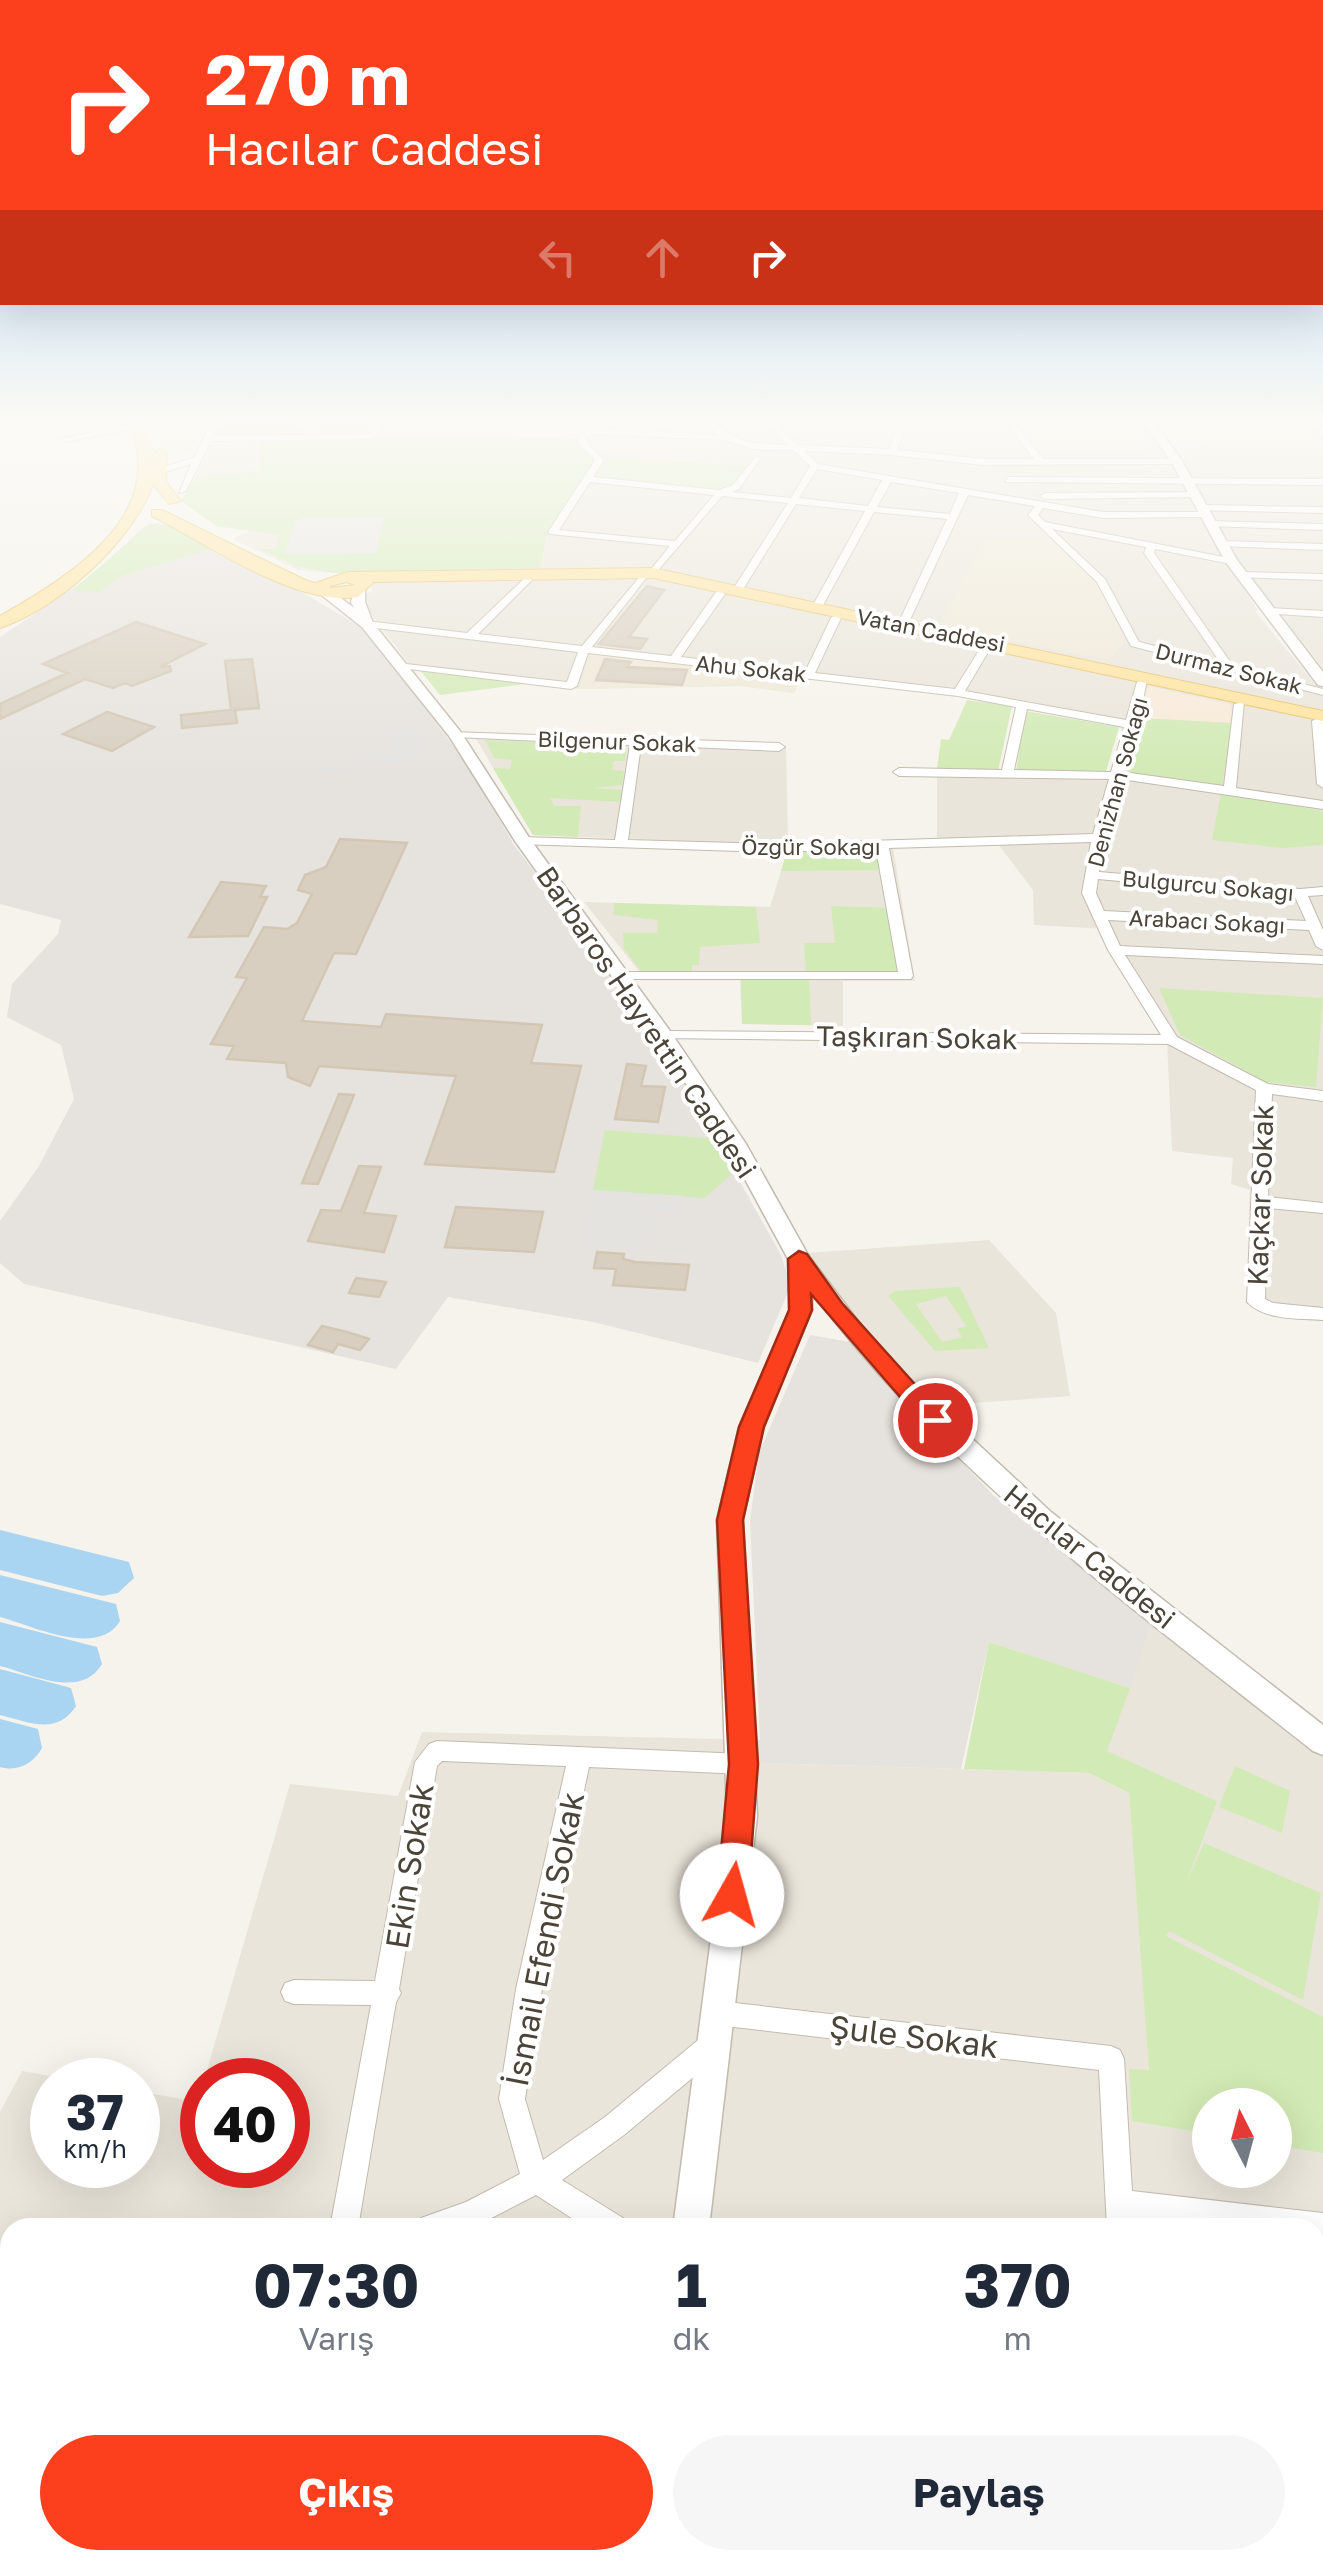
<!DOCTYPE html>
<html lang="tr">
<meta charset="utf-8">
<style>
:root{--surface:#fff;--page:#f6f6f7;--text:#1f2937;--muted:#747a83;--accent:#fc3f1d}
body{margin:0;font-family:"Golos Text",sans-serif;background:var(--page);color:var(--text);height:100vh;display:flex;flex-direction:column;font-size:38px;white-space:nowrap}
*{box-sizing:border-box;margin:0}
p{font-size:32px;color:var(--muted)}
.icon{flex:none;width:55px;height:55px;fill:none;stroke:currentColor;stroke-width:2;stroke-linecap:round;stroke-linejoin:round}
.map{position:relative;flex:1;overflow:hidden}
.details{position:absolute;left:0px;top:2218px;width:1325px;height:352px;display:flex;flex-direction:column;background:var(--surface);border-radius:30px 30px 0 0;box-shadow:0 10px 40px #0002}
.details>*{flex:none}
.hud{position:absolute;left:0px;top:0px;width:1325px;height:305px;box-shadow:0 10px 40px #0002;background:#fc3f1d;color:#fff;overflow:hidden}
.needle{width:65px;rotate:354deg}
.tools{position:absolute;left:1192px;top:2088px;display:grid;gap:20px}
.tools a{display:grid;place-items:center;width:100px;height:100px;border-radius:50%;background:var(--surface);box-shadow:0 10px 40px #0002;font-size:50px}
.speed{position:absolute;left:30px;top:2058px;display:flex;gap:20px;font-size:50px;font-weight:700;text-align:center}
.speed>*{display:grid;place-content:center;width:130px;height:130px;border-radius:50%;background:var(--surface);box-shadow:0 10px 40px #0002;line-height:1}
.speed small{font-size:25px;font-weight:400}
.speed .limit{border:15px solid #d22;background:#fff;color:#111}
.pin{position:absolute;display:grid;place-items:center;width:85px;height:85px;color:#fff;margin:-42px;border:5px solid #fff;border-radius:50%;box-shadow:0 2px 10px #0007}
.me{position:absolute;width:110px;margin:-55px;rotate:7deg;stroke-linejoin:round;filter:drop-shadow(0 0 8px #0008)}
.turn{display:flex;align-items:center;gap:35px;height:210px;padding:0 40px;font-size:45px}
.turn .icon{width:130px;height:130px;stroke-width:2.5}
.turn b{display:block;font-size:70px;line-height:85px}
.lanes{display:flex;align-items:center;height:95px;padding:0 40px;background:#0003;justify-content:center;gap:50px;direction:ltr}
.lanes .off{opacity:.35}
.eta{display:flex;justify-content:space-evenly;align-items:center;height:170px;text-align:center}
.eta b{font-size:60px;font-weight:700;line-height:70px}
.button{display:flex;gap:20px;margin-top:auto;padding:20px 40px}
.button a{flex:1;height:115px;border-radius:60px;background:var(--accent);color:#fff;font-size:40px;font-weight:700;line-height:115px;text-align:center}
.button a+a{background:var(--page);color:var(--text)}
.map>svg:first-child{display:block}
.residential{fill:#eae5da;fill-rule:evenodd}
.commercial{fill:#f7ead8}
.industrial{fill:#e6e2dd}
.education{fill:#efe8d6}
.green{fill:#d2eab5;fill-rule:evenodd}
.parking{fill:#e5e3e0}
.water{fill:#a9d4f2}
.building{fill:#d8cfc1;stroke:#d3c7b4;stroke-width:2.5}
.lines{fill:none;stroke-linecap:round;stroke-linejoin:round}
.minor-casing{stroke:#c2bbae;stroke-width:2}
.tertiary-casing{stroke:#c2bbae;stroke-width:3}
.primary-casing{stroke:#e6c16a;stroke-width:2}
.minor{fill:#fff;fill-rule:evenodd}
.tertiary{fill:#fff;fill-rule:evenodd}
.primary{fill:#ffe39c;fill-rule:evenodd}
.route{fill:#fc3f1d;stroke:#a42913;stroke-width:2.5}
.labels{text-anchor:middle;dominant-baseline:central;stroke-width:8;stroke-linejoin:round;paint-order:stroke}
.far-street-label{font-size:22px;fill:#4b4439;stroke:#fff}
.street-label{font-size:28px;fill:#4b4439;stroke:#fff}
.near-street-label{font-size:32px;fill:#4b4439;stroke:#fff}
</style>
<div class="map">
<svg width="1323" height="2569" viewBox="0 0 1323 2569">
<rect width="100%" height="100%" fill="#f6f3ec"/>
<path class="residential" d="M 225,416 L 509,416 L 510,437 L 576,438 L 593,434 L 599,416 L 1323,416 L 1323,668 L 1234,554 L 1220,554 L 1258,610 L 1255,611 L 1323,694 L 1323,1309 L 1271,1305 L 1262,1294 L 1266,1217 L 1249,1213 L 1250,1190 L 1231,1184 L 1233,1158 L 1172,1151 L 1167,1041 L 1106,929 L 1034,925 L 1033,890 L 998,844 L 937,840 L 937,775 L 1123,781 L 1137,729 L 944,693 L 802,677 L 794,693 L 740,686 L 578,689 L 413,669 L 367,609 L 364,595 L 372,591 L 371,581 L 358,575 L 298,570 L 233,539 L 352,481 L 260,440 L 259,470 L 195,478 ZM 1149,429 L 1257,429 L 1318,444 L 1155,442 Z
M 517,416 L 591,416 L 583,434 L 574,436 L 523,434 L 517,432 Z
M 472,732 L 786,746 L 788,843 L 892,842 L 915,981 L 843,981 L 843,1026 L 742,1024 L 740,979 L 646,980 L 584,902 L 770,907 L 787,852 L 767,844 L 533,835 Z
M 989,1240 L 1056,1313 L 1070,1396 L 934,1406 L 914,1391 L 821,1279 L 807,1253 Z
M 1151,1624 L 1323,1756 L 1323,2569 L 0,2569 L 0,2112 L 22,2071 L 73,2080 L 52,2080 L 52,2165 L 138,2165 L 138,2091 L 197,2102 L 202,2084 L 202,2165 L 288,2165 L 288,2080 L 204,2080 L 290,1784 L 398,1796 L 422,1732 L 761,1740 L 761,1763 L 1089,1773 L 1129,1793 L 1139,1926 L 1217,1801 L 1106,1751 ZM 1210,2105 L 1275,2105 L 1275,2170 L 1210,2170 ZM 10,2228 L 1315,2228 L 1315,2560 L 10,2560 Z"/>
<path class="commercial" d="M 146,416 L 214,416 L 191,452 L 177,455 L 162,453 Z
M 1148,686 L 1230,704 L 1233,723 L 1139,718 Z"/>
<path class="industrial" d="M 158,523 L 287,583 L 369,632 L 471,770 L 514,845 L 616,979 L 684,1082 L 781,1255 L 791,1285 L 758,1363 L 593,1322 L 448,1297 L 396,1369 L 24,1284 L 0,1263 L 0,1221 L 39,1166 L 74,1099 L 61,1045 L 7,1017 L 12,984 L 58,934 L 61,920 L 0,904 L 0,637 L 101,569 L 143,527 Z
M 810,1335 L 850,1342 L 993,1495 L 1151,1624 L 1130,1688 L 989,1642 L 961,1769 L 761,1763 L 750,1520 L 759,1453 Z"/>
<path class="education" d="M 1080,416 L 1130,418 L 1150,452 L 1042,451 L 1015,419 Z
M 1161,429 L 1313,430 L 1318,444 L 1171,442 Z
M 1052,539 L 1099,582 L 1109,602 L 1124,642 L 1109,660 L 939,627 L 985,540 Z
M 591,653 L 802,677 L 794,693 L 740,686 L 578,689 Z"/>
<path class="green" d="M 238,416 L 291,416 L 306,436 L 217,437 L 224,417 Z
M 310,416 L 384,416 L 372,433 L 313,435 L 319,433 Z
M 260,439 L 575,439 L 593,460 L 547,533 L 540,568 L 335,573 L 299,567 L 259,549 L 276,549 L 279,535 L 216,526 L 181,501 L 195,478 L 258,470 Z
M 608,457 L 748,466 L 733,487 L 715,490 L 592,477 Z
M 149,524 L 171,525 L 211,549 L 121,576 L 99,592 L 72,591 Z
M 420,670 L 533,683 L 440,695 Z
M 967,700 L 1012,706 L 998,771 L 937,769 L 941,739 L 949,740 Z
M 1025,711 L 1119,727 L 1105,775 L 1016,772 Z
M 1139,718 L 1233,723 L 1222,785 L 1126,772 Z
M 485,740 L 626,746 L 625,761 L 614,761 L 612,770 L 624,771 L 622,785 L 593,788 L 622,790 L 621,802 L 550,798 L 554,806 L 581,806 L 578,837 L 533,835 L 493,768 L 510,769 L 512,760 L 494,758 Z
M 1221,793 L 1323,811 L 1323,845 L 1282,848 L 1212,840 Z
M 876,850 L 881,870 L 781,871 L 787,852 Z
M 614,903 L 756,907 L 760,943 L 700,947 L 699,965 L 692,965 L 692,971 L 641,971 L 624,949 L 623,933 L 657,933 L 658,920 L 614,915 Z
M 831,906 L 890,908 L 901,972 L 806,971 L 804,943 L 835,943 Z
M 741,979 L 809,980 L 811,1025 L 742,1024 Z
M 1159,988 L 1323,998 L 1316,1087 L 1266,1082 L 1180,1035 Z
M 605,1130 L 715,1139 L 735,1171 L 705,1198 L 593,1190 Z
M 960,1287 L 989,1348 L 935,1351 L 888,1296 L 895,1291 ZM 946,1296 L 966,1326 L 957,1329 L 962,1337 L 942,1342 L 916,1304 Z
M 989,1642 L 1130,1688 L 1107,1751 L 1217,1801 L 1185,1886 L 1204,1843 L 1321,1893 L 1303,2000 L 1169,1931 L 1166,1936 L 1323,2017 L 1323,2153 L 1275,2145 L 1275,2105 L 1210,2105 L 1210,2134 L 1132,2121 L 1129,2069 L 1149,2070 L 1129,1793 L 1089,1773 L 964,1769 Z
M 1235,1766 L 1290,1791 L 1282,1833 L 1219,1807 Z
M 1315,2256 L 1323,2257 L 1323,2541 L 1315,2475 Z"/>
<path class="parking" d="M 384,517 L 376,553 L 285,554 L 295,522 L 302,518 Z
M 416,725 L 425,759 L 320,774 L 319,768 L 357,764 L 355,754 L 392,750 L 387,728 Z
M 593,1190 L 683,1196 L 680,1214 L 652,1212 L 667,1236 L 640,1251 L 582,1247 Z"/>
<path class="water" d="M 0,1530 L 129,1562 L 134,1578 L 118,1593 L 102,1596 L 0,1570 Z
M 0,1575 L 116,1604 L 120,1621 C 98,1658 33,1626 0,1617 Z
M 0,1622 L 97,1647 L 102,1664 C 81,1700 31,1674 0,1666 Z
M 0,1669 L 71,1688 L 76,1706 C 57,1736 28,1722 0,1715 Z
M 0,1719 L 38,1729 L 42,1748 C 33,1764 18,1772 0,1767 Z"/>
<path class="building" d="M 647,586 L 664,590 L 629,637 L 647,639 L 640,649 L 599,644 Z
M 136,622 L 205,644 L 160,667 L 170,666 L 171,671 L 132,686 L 125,683 L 113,688 L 85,679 L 0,719 L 0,704 L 67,673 L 43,664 Z
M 252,659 L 259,708 L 235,710 L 237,723 L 182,728 L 181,715 L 231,710 L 225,661 Z
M 605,659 L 631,662 L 627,667 L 687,670 L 682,685 L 596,680 Z
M 107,712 L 154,727 L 112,751 L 63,734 Z
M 340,839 L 407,843 L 356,954 L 334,953 L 302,1021 L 381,1027 L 386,1014 L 542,1025 L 531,1063 L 581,1066 L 554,1172 L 425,1164 L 456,1076 L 319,1066 L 310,1086 L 288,1077 L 286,1063 L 227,1059 L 234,1046 L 211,1044 L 247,978 L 236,977 L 264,927 L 287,929 L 297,923 L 312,894 L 298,890 L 305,875 L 326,867 Z
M 221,882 L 266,886 L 260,897 L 267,897 L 248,936 L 189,937 Z
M 627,1064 L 646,1066 L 641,1086 L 665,1087 L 658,1122 L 615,1119 Z
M 339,1094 L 354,1095 L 318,1184 L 302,1183 Z
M 359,1166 L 381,1167 L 364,1213 L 396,1216 L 384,1252 L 308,1241 L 321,1210 L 341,1211 Z
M 456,1207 L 543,1212 L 534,1252 L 445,1247 Z
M 597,1252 L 624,1254 L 623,1259 L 635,1262 L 689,1265 L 685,1290 L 613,1285 L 616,1269 L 594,1268 Z
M 356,1278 L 386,1282 L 379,1297 L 349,1293 Z
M 322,1326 L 347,1332 L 369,1339 L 360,1350 L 338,1344 L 333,1352 L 308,1345 Z"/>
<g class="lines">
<defs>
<path id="minor" d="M 215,416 L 223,416 L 213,436 L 371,434 L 384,416 L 392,416 L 373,439 L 211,441 L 186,491 L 179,493 L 191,464 L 158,474 L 154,471 L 194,457 Z
M 698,416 L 707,416 C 737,444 748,443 788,445 L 777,435 L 767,416 L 775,416 L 784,432 L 798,445 L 889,449 L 901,416 L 909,416 L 897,450 L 983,459 L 1034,459 L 1001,416 L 1009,416 L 1043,459 L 1179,459 L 1176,464 L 983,465 L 892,455 L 804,451 L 818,464 L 1103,512 L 1207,512 L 1209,514 L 1204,517 L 1103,518 L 1043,508 L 1038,515 L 1045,522 L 1234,559 L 1236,561 L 1231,564 L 1155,549 L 1154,553 L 1233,666 L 1323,689 L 1323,695 L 1131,646 L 1097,582 L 1028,515 L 1035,506 L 968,495 L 908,624 L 903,627 L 898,624 L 947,519 L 874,512 L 822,607 L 817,610 L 812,607 L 865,511 L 796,504 L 742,591 L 737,594 L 732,591 L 788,503 L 722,496 L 653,576 L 648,573 L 670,546 L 550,534 L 548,532 L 595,460 L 579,444 L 579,435 L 593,428 L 717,435 ZM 594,434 L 724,440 L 752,449 L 793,450 L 810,466 L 791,498 L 732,492 L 739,489 L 760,459 L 756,456 L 733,485 L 719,490 L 593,477 L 604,460 L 587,443 L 586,438 ZM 817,469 L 882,480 L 868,506 L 799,498 ZM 590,482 L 714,495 L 675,541 L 559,530 ZM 891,482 L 959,493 L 950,514 L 877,507 ZM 1052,529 L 1146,547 L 1144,553 L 1220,662 L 1139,642 L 1105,579 Z
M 1297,416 L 1307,416 L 1323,428 L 1323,435 Z
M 135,424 L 138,428 L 64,442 L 60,439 Z
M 1008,477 L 1323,479 L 1323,485 L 1005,482 Z
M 1194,492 L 1197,497 L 1045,499 L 1040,496 L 1045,493 Z
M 1201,505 L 1323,507 L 1323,513 L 1198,510 L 1198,506 Z
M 1210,521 L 1323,524 L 1323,530 L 1207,526 L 1205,524 Z
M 1222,541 L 1323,544 L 1323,550 L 1219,546 L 1219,542 Z
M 1241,572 L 1323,574 L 1323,580 L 1238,577 L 1238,573 Z
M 529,574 L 534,577 L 533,579 L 478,634 L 582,646 L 642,574 L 647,577 L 592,647 L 671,656 L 716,592 L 720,591 L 725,594 L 681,657 L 805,672 L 831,618 L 836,615 L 841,618 L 815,673 L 955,689 L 981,647 L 986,644 L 991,647 L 965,691 L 1126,720 L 1137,682 L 1147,680 L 1138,725 L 1123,772 L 1224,786 L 1234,704 L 1244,702 L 1236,788 L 1323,801 L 1323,809 L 1121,779 L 1104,838 L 1099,872 L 1300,889 L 1323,887 L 1323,895 L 1308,896 L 1323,930 L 1323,950 L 1316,946 L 1309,930 L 1108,920 L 1120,946 L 1323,956 L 1323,964 L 1125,955 L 1177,1037 L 1268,1084 L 1323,1091 L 1323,1101 L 1272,1094 L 1268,1197 L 1323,1203 L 1323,1213 L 1268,1208 L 1265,1299 L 1273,1303 L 1323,1308 L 1323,1320 C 1298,1318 1266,1321 1247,1302 L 1256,1090 L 1168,1044 L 658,1038 L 656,1035 L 663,1031 L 1161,1035 L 1108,950 L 1082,893 L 1091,842 L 889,848 L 913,976 L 911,979 L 616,979 L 614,976 L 621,972 L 898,972 L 876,849 L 773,852 L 518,844 L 517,841 L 523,837 L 615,840 L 630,745 L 455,737 L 449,734 L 451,732 L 779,743 L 785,747 L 779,751 L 641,745 L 628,840 L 773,844 L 1093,834 L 1109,779 L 899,776 L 893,772 L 899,768 L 1002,770 L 1016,707 L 958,696 L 588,653 L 577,686 L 571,689 L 401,668 L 397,667 L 397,663 L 567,682 L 578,652 L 367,627 L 362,624 L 367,621 L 467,633 ZM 1027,709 L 1124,727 L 1111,772 L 1014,770 ZM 1098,879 L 1295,897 L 1306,921 L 1104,911 L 1096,893 Z
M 1268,608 L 1323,611 L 1323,617 L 1264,613 L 1264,609 Z
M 1318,718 L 1323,720 L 1323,788 L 1317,784 L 1312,721 Z
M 437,1741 L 743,1754 L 751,1757 L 754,1764 L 751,1771 L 743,1774 L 589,1767 L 542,1989 L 525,2099 L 543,2160 L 605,2117 L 703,2036 L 712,2032 L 721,2036 L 725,2045 L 721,2054 L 624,2135 L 562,2180 L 623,2218 L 627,2228 L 587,2228 L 536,2195 L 472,2228 L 417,2228 L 421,2218 L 466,2202 L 520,2174 L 499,2099 L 516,1989 L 566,1766 L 442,1761 L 437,1766 L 399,1989 L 401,1993 L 396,2002 L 358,2228 L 330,2228 L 371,2005 L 294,2004 L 285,2001 L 281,1992 L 285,1983 L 294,1980 L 375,1981 L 415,1762 L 429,1744 Z
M 717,2001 L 1111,2046 L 1120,2050 L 1124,2059 L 1132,2191 L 1323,2213 L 1323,2241 L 1315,2240 L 1315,2228 L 1211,2228 L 1134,2218 L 1135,2228 L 1107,2228 L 1099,2070 L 717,2025 L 708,2022 L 704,2013 L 708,2004 Z
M 10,2322 L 10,2350 L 0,2352 L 0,2324 Z
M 0,2492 L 10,2496 L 10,2542 L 0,2538 Z
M 10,2560 L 43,2560 L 47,2569 L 14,2569 Z
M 372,2560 L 404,2560 L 404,2569 L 372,2569 Z
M 1124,2560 L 1156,2560 L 1157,2569 L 1125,2569 Z"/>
<path id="tertiary" d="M 1139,416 L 1149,416 L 1182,461 L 1237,560 L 1323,672 L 1323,686 L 1318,685 L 1225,561 L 1171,461 Z
M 355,589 L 365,589 L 365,602 L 373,623 L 460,731 L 530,839 L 670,1031 L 746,1144 L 808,1255 L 861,1325 L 921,1391 L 1051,1512 L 1323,1725 L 1323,1755 L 1313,1751 C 1135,1610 948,1475 812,1292 L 812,1310 L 763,1427 L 743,1520 L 757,1816 L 709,2228 L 673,2228 L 727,1816 L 717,1520 L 739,1427 L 790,1310 L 788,1259 L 726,1144 L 655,1037 L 515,841 L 449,736 L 362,627 L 319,593 L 330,590 L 354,608 L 351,602 Z
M 636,2560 L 676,2560 L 675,2569 L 635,2569 Z"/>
<path id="primary" d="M 124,416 L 137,416 L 154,452 L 160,449 L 167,453 L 166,482 L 181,501 L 169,504 L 153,484 C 133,541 58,609 0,628 L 0,616 C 72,575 177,510 124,416 Z
M 152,510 L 162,510 L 305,580 L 315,583 L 348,572 L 653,568 L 1323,711 L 1323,721 L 653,578 L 374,582 L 358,597 C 296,607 207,544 152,516 ZM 347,582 L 355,585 L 330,588 L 330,586 Z"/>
</defs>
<use href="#minor" class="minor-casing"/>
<use href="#tertiary" class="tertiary-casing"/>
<use href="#primary" class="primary-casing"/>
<use href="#minor" class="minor"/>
<use href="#tertiary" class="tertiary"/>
<use href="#primary" class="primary"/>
</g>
<linearGradient id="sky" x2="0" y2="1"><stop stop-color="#8fc1ec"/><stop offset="0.54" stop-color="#fbfaf6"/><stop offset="1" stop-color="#fbfaf6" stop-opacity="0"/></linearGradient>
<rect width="1323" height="776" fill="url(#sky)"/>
<path class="route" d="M 799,1251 L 807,1254 L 842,1303 L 947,1420 L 935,1430 L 926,1427 L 811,1294 L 812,1310 L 764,1427 L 743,1520 L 758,1764 L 748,1895 L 743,1905 L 732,1910 L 721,1905 L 717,1895 L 729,1764 L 717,1520 L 739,1427 L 789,1310 L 788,1259 Z"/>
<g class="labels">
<g class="far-street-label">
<text transform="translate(931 630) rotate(11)">Vatan Caddesi</text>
<text transform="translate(751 668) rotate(6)">Ahu Sokak</text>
<text transform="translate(1229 668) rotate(14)">Durmaz Sokak</text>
<text transform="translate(617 741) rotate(2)">Bilgenur Sokak</text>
<text transform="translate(1117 782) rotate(-75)">Denizhan Sokağı</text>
<text x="811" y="846">Özgür Sokağı</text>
<text transform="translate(1208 885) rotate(5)">Bulgurcu Sokağı</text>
<text transform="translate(1207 921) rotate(3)">Arabacı Sokağı</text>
</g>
<g class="street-label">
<text transform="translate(647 1022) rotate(56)">Barbaros Hayrettin Caddesi</text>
<text transform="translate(917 1037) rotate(1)">Taşkıran Sokak</text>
<text transform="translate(1260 1195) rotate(-88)">Kaçkar Sokak</text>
<text transform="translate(1090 1556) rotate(39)">Hacılar Caddesi</text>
</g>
<g class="near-street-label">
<text transform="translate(409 1866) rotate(-81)">Ekin Sokak</text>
<text transform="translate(544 1939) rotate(-79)">İsmail Efendi Sokak</text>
<text transform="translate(914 2036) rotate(7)">Şule Sokak</text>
</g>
</g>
</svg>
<div class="tools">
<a><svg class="needle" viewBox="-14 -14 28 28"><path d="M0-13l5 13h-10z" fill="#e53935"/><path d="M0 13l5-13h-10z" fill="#747a83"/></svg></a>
</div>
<div class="speed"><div>37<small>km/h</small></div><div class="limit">40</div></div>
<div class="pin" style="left:935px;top:1420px;background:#d93025"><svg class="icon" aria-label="arrive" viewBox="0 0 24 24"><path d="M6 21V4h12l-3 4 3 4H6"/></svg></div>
<svg class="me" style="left:732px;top:1895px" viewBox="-20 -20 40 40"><circle r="19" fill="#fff"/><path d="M0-13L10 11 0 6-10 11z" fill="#fc3f1d"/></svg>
<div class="hud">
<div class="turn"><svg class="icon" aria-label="right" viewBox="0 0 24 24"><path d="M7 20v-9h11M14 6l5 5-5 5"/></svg><div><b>270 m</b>Hacılar Caddesi</div></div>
<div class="lanes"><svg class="icon off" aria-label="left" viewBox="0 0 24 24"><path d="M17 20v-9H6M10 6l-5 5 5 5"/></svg><svg class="icon off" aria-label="ahead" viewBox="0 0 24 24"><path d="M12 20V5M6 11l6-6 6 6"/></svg><svg class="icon" aria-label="right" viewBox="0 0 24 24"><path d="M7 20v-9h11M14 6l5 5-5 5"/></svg></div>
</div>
<section class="details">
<div class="eta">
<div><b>07:30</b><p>Varış</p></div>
<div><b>1</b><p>dk</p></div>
<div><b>370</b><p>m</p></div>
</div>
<div class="button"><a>Çıkış</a><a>Paylaş</a></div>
</section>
</div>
